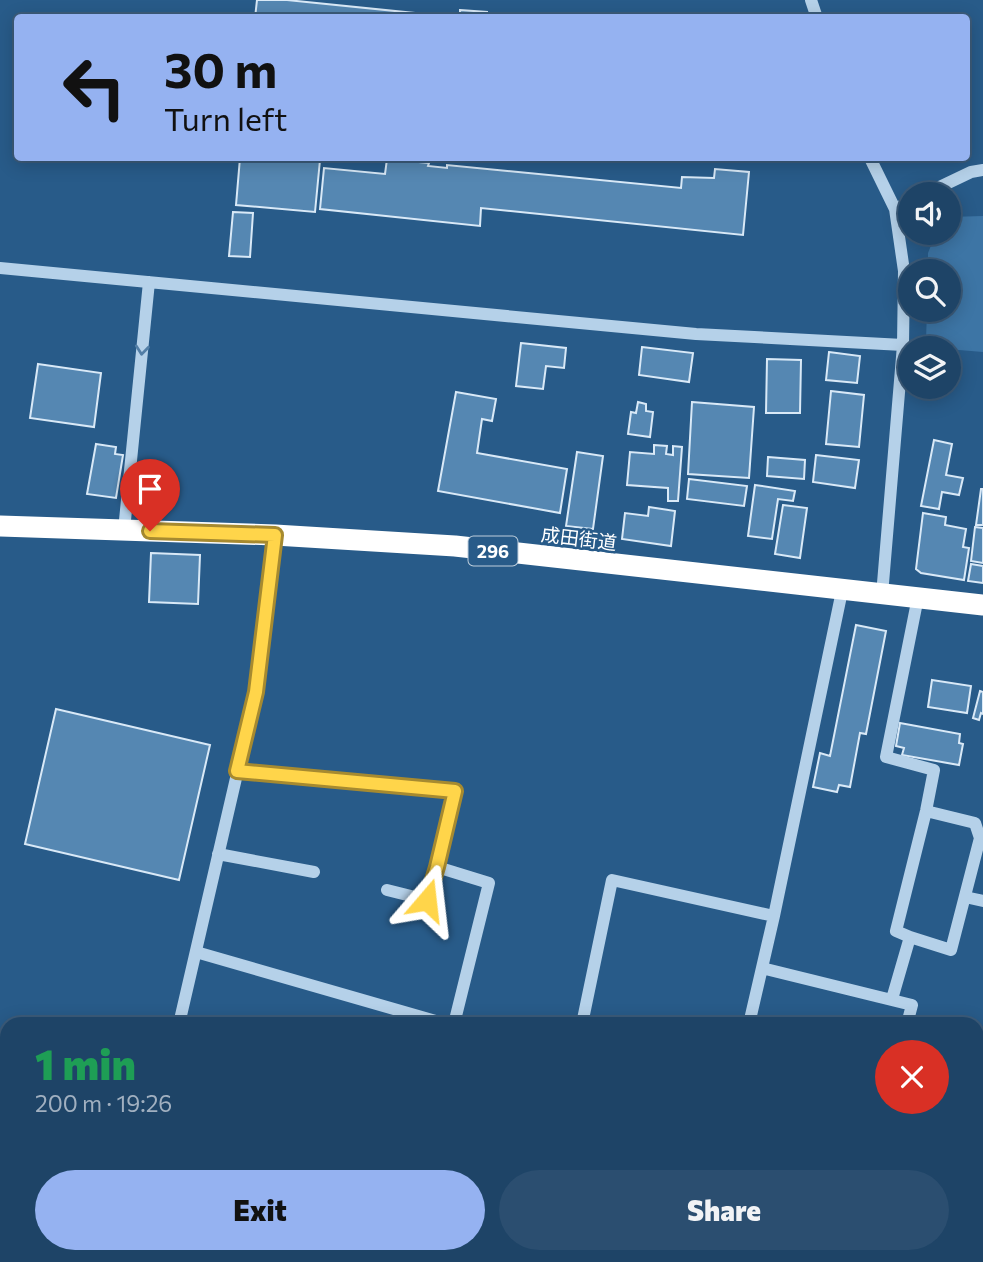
<!DOCTYPE html>
<meta charset="utf-8">
<style>
:root{--surface:#1e4467;--page:#2b4e70;--text:#f1f3f6;--muted:#a1b0c0;--line:#3c5c7b;--accent:#95b2f1}
body{margin:0;font-family:Commissioner,"Noto Sans JP",sans-serif;background:var(--page);color:var(--text);height:100vh;display:flex;flex-direction:column;font-size:26px;white-space:nowrap}
*{box-sizing:border-box;margin:0}
p{font-size:23px;color:var(--muted)}
.icon{flex:none;width:38px;height:38px;fill:none;stroke:currentColor;stroke-width:2;stroke-linecap:round;stroke-linejoin:round}
.map{position:relative;flex:1;overflow:hidden}
.drawer{position:absolute;left:0px;top:1017px;width:984px;height:247px;display:flex;flex-direction:column;background:var(--surface);border-radius:21px 21px 0 0;box-shadow:0 4px 18px #0003,0 0 0 2px var(--line)}
.drawer>*{flex:none}
.guide{position:absolute;left:14px;top:14px;width:956px;height:147px;border-radius:7px;box-shadow:0 4px 18px #0003,0 0 0 2px var(--line);background:#95b2f1;color:#111;overflow:hidden}
.tools{position:absolute;left:898px;top:182px;display:grid;gap:14px}
.tools a{display:grid;place-items:center;width:63px;height:63px;border-radius:50%;background:var(--surface);box-shadow:0 4px 18px #0003,0 0 0 2px var(--line);font-size:35px}
.pin{position:absolute;display:grid;place-items:center;width:60px;height:60px;color:#fff;margin:-72px -30px;border-radius:50% 50% 50% 0;rotate:-45deg;box-shadow:0 0 7px #0007}
.pin .icon{rotate:45deg}
.me{position:absolute;width:77px;margin:-38px;rotate:17deg;stroke-linejoin:round;filter:drop-shadow(0 0 5px #0008)}
.turn{display:flex;align-items:center;gap:24px;height:147px;padding:0 35px;font-size:32px}
.turn .icon{width:91px;height:91px;stroke-width:2.5}
.turn b{display:block;font-size:49px;line-height:60px}
.round{display:grid;place-items:center;flex:none;width:74px;height:74px;border-radius:37px;background:var(--page)}
.overview{display:flex;align-items:center;justify-content:space-between;height:119px;padding:0 35px}
h1{font-size:42px;font-weight:800;line-height:52px;color:#1e9e55}
.cta{display:flex;gap:14px;margin-top:auto;padding:14px 35px}
.cta a{flex:1;height:80px;border-radius:42px;background:var(--accent);color:#111;font-size:28px;font-weight:800;line-height:80px;text-align:center}
.cta a+a{background:var(--page);color:var(--text)}
.map>svg:first-child{display:block}
.green{fill:#3d75a5}
.building{fill:#5587b2;stroke:#d9e9f7;stroke-width:2}
.lines{fill:none;stroke-linecap:round;stroke-linejoin:round}
.minor{stroke:#b5d1e9;stroke-width:12}
.highway{stroke:#fff;stroke-width:21}
.oneway{stroke:#527ea6}
.route-casing{stroke:#a68a30;stroke-width:18}
.route{stroke:#ffd54a;stroke-width:12}
.labels{text-anchor:middle;dominant-baseline:central;stroke-width:5;stroke-linejoin:round;paint-order:stroke}
.shield{fill:#285b89;stroke:#becedc;stroke-width:2}
.shield-label{font-size:18px;font-weight:bold;fill:#fff}
.street-label{font-size:19px;fill:#fff;stroke:#285b89}
</style>
<div class="map">
<svg width="983" height="1262" viewBox="0 0 983 1262">
<rect width="100%" height="100%" fill="#285b89"/>
<path class="green" d="M 983,216 L 983,352 L 935,348 L 934,343 L 926,340 L 927,310 L 948,310 L 948,271 L 928,271 L 928,253 L 936,233 L 948,233 L 949,217 Z"/>
<path class="building" d="M 257,0 L 287,0 L 424,14 L 423,18 L 255,18 Z
M 460,10 L 487,12 L 487,16 L 460,14 Z
M 240,158 L 292,158 L 320,160 L 315,212 L 236,205 Z
M 387,159 L 429,163 L 428,166 L 447,168 L 447,165 L 681,188 L 682,177 L 714,178 L 715,169 L 749,172 L 743,235 L 481,208 L 480,226 L 320,209 L 324,168 L 385,174 Z
M 233,212 L 253,213 L 250,257 L 229,256 Z
M 521,343 L 566,348 L 564,368 L 546,366 L 543,389 L 516,386 Z
M 642,347 L 693,353 L 689,382 L 639,375 Z
M 829,352 L 860,356 L 857,383 L 826,380 Z
M 767,359 L 801,360 L 800,413 L 766,413 Z
M 38,364 L 101,373 L 94,427 L 30,418 Z
M 831,391 L 864,395 L 859,447 L 826,444 Z
M 456,392 L 496,399 L 492,421 L 482,419 L 477,453 L 567,469 L 560,513 L 438,491 Z
M 638,402 L 646,404 L 646,411 L 653,412 L 650,437 L 628,434 L 631,412 L 636,413 Z
M 692,402 L 754,407 L 749,478 L 688,474 Z
M 934,440 L 952,444 L 946,475 L 963,478 L 959,495 L 942,492 L 939,509 L 921,506 Z
M 96,444 L 116,447 L 115,454 L 123,455 L 116,498 L 87,494 Z
M 654,445 L 667,446 L 666,454 L 673,455 L 673,446 L 682,447 L 678,501 L 668,501 L 668,488 L 627,485 L 630,452 L 654,454 Z
M 577,452 L 603,456 L 593,529 L 566,526 Z
M 816,455 L 859,460 L 855,488 L 813,482 Z
M 768,457 L 805,460 L 804,479 L 767,476 Z
M 689,479 L 747,486 L 744,506 L 687,499 Z
M 755,485 L 795,491 L 793,501 L 778,499 L 772,539 L 748,536 Z
M 981,489 L 983,489 L 983,525 L 976,525 Z
M 783,505 L 807,508 L 800,558 L 775,554 Z
M 649,507 L 675,511 L 671,546 L 622,539 L 625,513 L 648,516 Z
M 923,513 L 946,517 L 945,525 L 966,529 L 963,547 L 969,548 L 964,580 L 921,573 L 916,569 Z
M 975,527 L 983,528 L 983,563 L 971,561 Z
M 151,553 L 200,555 L 198,604 L 149,602 Z
M 971,564 L 983,566 L 983,583 L 968,581 Z
M 856,625 L 886,631 L 866,734 L 860,733 L 850,787 L 839,785 L 837,792 L 813,787 L 820,753 L 830,756 Z
M 932,680 L 971,686 L 967,713 L 928,707 Z
M 980,691 L 983,692 L 983,714 L 981,713 L 979,720 L 973,718 Z
M 56,709 L 210,745 L 179,880 L 25,844 Z
M 900,723 L 960,734 L 959,743 L 963,744 L 959,765 L 902,755 L 904,748 L 896,746 Z"/>
<g class="lines">
<path class="minor" d="M 811,0 L 817,18
M 870,158 L 895,209 L 904,271 L 903,345 L 882,595
M 925,194 L 971,172 L 983,170
M 895,209 L 910,202
M 0,268 L 696,334 L 903,345
M 124,530 L 149,282
M 237,771 L 455,791 L 437,867 L 489,883 L 454,1024
M 218,854 L 314,872
M 387,890 L 427,900 L 437,867
M 965,897 L 983,901
M 910,937 L 951,950 L 980,838 L 975,823 L 926,811
M 196,952 L 446,1024
M 762,968 L 912,1005 L 907,1024
M 892,999 L 910,937 L 896,931 L 926,811 L 934,770 L 886,757 L 918,597
M 179,1024 L 256,692 L 275,535
M 582,1024 L 612,880 L 774,916
M 749,1024 L 774,916 L 842,591
M 976,1054 L 980,1042 L 983,1038
M 0,1145 L 7,1146
M 0,1203 L 7,1204
M 20,1262 L 20,1256
M 129,1262 L 130,1256
M 687,1262 L 689,1256
M 920,1262 L 921,1256"/>
<path class="highway" d="M 0,526 L 275,535 L 455,546 L 983,605"/>
</g>
<defs><path id="oneway-chevron" d="M-2-3.5L2.5 0L-2 3.5" fill="none" stroke-width="1.6" stroke-linecap="round" stroke-linejoin="round" transform="scale(1.75)"/></defs>
<use class="oneway" href="#oneway-chevron" transform="translate(142 350) rotate(96)"/>
<g class="lines">
<defs>
<path id="route" d="M 150,531 L 275,535 L 256,692 L 237,771 L 455,791 L 437,867 L 427,900"/>
</defs>
<use href="#route" class="route-casing"/>
<use href="#route" class="route"/>
</g>
<g class="labels">
<rect class="shield" x="468.5" y="536.5" width="49" height="29" rx="5"/>
<g class="shield-label">
<text x="493" y="551">296</text>
</g>
<g class="street-label">
<text transform="translate(579 538) rotate(7)">成田街道</text>
</g>
</g>
</svg>
<div class="tools">
<a><svg class="icon" aria-label="sound" viewBox="0 0 24 24"><path d="M4 9h4l5-4v14l-5-4H4zM17 9q2 3 0 6"/></svg></a>
<a><svg class="icon" aria-label="search" viewBox="0 0 24 24"><circle cx="10" cy="10" r="6"/><path d="M15 15l6 6"/></svg></a>
<a><svg class="icon" aria-label="layers" viewBox="0 0 24 24"><path d="M12 4l9 5-9 5-9-5zM3 14l9 5 9-5"/></svg></a>
</div>
<div class="pin" style="left:150px;top:531px;background:#d93025"><svg class="icon" aria-label="arrive" viewBox="0 0 24 24"><path d="M6 21V4h12l-3 4 3 4H6"/></svg></div>
<svg class="me" style="left:427px;top:900px" viewBox="-20 -20 40 40"><path d="M0-17L14 15 0 8-14 15z" fill="#ffd54a" stroke="#fff" stroke-width="4"/></svg>
<div class="guide">
<div class="turn"><svg class="icon" aria-label="left" viewBox="0 0 24 24"><path d="M17 20v-9H6M10 6l-5 5 5 5"/></svg><div><b>30 m</b>Turn left</div></div>
</div>
<section class="drawer">
<div class="overview"><div><h1>1 min</h1><p>200 m · 19:26</p></div><a class="round" style="background:#d93025;color:#fff"><svg class="icon" aria-label="close" viewBox="0 0 24 24"><path d="M6 6l12 12M18 6L6 18"/></svg></a></div>
<div class="cta"><a>Exit</a><a>Share</a></div>
</section>
</div>
